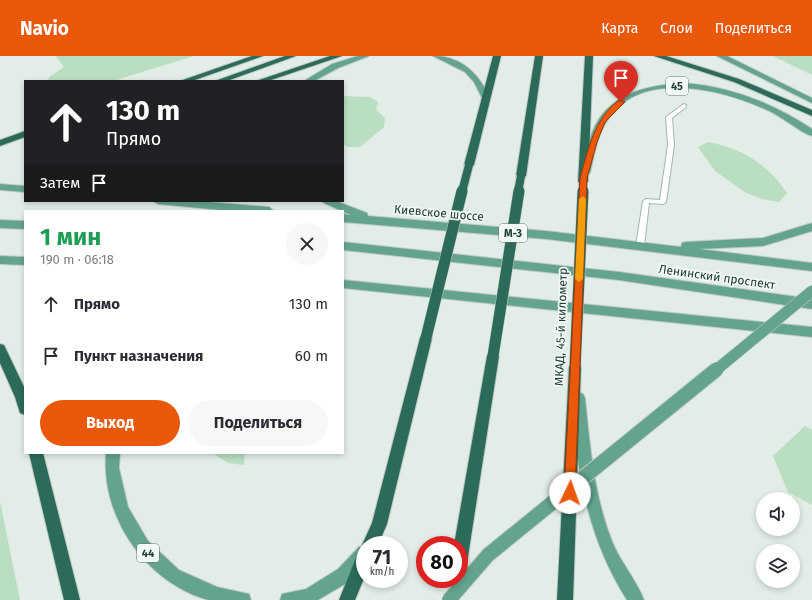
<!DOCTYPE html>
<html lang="ru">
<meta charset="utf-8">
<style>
:root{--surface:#fff;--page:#f7f7f7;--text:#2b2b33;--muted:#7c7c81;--accent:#ea580c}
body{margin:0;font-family:"Fira Sans",sans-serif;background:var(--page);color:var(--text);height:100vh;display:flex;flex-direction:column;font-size:15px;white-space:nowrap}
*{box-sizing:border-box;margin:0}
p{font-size:13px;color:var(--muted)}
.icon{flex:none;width:22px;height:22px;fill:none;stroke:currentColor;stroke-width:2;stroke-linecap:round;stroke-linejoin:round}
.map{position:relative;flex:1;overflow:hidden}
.drawer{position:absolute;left:24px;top:154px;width:320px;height:244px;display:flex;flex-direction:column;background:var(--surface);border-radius:0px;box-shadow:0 2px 6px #0003}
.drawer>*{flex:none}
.hud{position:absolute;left:24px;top:24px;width:320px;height:122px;border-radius:0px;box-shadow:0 2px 6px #0003;background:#202124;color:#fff;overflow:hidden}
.buttons{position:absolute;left:756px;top:436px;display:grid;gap:8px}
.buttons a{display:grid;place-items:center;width:44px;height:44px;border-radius:50%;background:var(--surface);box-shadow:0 2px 6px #0003;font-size:20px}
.speed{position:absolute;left:356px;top:480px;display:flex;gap:8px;font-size:20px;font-weight:700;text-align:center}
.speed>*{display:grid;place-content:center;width:52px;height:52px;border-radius:50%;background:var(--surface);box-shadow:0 2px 6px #0003;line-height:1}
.speed small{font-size:10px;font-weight:400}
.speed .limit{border:6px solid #d22;background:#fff;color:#111}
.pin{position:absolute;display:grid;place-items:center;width:34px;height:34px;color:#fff;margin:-41px -17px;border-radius:50% 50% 50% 0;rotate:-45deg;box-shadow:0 0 4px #0007}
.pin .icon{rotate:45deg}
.me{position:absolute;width:44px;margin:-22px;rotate:3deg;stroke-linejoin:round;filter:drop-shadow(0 0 3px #0008)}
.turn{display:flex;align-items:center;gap:14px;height:84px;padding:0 16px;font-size:18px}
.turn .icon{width:52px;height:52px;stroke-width:2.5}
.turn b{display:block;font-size:28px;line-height:34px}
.then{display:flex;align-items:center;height:38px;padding:0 16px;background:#0003;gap:8px;font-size:15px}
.round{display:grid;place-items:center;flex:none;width:42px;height:42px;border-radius:21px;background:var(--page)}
.overview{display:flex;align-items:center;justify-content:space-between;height:68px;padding:0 16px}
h1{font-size:24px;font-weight:700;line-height:30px;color:#1e9e55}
.action{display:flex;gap:8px;margin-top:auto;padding:8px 16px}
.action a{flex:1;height:46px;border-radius:24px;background:var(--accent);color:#fff;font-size:16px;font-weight:700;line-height:46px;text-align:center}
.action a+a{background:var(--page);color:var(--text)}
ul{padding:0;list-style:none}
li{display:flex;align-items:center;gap:12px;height:52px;padding:0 16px}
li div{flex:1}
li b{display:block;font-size:15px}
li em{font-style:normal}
header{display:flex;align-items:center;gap:24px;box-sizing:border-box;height:56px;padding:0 20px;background:var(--accent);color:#fff}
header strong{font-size:19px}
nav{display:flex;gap:22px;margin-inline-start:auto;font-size:14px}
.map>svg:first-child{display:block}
.green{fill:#badec1}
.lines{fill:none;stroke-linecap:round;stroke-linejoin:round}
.lane-casing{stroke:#a4b5ae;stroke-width:2}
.primary-casing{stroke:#c1c9c6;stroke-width:2}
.highway-casing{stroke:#c1c9c6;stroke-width:2}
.lane{fill:#fff;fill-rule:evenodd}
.primary{fill:#64a48f;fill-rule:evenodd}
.highway{fill:#2c6b5a;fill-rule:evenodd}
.primary-bridge-far1-casing{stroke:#c1c9c6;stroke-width:12;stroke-linecap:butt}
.primary-bridge-casing{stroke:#c1c9c6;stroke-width:16;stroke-linecap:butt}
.highway-bridge-far1-casing{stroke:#c1c9c6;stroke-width:10;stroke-linecap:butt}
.highway-bridge-casing{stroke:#c1c9c6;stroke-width:12;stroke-linecap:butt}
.primary-bridge-far1{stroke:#64a48f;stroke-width:11}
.primary-bridge{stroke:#64a48f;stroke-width:14}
.highway-bridge-far1{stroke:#2c6b5a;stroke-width:8}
.highway-bridge{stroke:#2c6b5a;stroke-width:11}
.route{fill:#ea580c;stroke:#983908}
.slow{fill:#f59e0b}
.labels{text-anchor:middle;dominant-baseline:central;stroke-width:3.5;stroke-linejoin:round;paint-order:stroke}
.shield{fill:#f2f9f5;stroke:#60766e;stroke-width:1}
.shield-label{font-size:11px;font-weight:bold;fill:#213e34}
.street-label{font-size:12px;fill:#213e34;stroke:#f2f9f5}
</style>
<header>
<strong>Navio</strong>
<nav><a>Карта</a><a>Слои</a><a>Поделиться</a></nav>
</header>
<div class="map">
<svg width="812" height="544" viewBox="0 0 812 544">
<rect width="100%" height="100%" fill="#e2ede7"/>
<path class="green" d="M 47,0 L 194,0 L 113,25 L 48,25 L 49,21 L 64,11 L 56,0 Z
M 773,0 L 812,0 L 812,19 Z
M 343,40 L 370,41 L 378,46 L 376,54 L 385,62 L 384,71 L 360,91 L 348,91 L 343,88 Z
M 708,86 C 742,93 767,107 787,137 L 779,146 L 762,143 L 746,137 L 715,115 L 698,91 Z
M 805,370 L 812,374 L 812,449 L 788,436 L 773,400 Z
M 212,397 L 245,397 L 244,409 L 228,407 Z
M 0,445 L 20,544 L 0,544 Z"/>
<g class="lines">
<defs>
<path id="lane" d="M 684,48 L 686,49 L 686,51 L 672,62 L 674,89 L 666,146 L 663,148 L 649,147 L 644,190 L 640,193 L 637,192 L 636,190 L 643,145 L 646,143 L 660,144 L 668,89 L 666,61 Z"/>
<path id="primary" d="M 358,0 L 369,0 L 338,12 L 314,25 L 304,25 L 332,8 Z
M 433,0 C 462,0 479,18 490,42 L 489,44 L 483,44 L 474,26 L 465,16 Z
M 717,0 L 727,0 L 812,42 L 812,47 Z
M 684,27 C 732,31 773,47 812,73 L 812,80 C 801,77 780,59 767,54 C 722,33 639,12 607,65 C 597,80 594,100 590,117 L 585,120 L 582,119 L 580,117 C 585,101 588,85 595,70 C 612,36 650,29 684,27 Z
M 0,128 L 25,130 L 25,136 L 0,134 Z
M 153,145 L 197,145 L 269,151 L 274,155 L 230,155 L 158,148 Z
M 322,145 L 336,145 L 367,157 L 368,160 L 546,175 L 681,191 L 682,187 L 686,186 L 763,182 L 812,167 L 812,175 L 763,190 L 699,193 L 812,207 L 812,215 L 546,183 L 343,166 L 343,158 L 351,159 L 324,147 Z
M 0,164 L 25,165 L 25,173 L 0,172 Z
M 343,186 L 619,216 L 812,243 L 812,253 L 619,224 L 343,194 Z
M 0,200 L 25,201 L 25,209 L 0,208 Z
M 343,224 L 812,271 L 812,281 L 343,232 Z
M 578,336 L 583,338 L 585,342 C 590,390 594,440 612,485 C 620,506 636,523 644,544 L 627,544 C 593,490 581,437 574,374 C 573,363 569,348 573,338 Z
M 106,397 L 120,397 L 119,412 L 128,451 L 148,485 L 179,514 L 217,531 L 249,538 L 251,544 C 238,544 221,544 208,544 C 146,526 101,462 106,397 Z
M 365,489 L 365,508 L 350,525 L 318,544 L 280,544 L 282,538 L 306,533 L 338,513 L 359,491 Z"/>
<path id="highway" d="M 252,0 L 263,0 L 192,25 L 180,25 Z
M 285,0 L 296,0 L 227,25 L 215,25 Z
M 330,0 L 342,0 L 268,25 L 256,25 Z
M 493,0 L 501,0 L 474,109 L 469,112 L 464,109 Z
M 535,0 L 543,0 L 526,120 L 521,123 L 516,120 Z
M 585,0 L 593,0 L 588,126 L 583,129 L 578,126 Z
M 654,0 L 666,0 L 739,23 L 812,54 L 812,60 L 734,26 Z
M 25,75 L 25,81 L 0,90 L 0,84 Z
M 426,277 L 430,278 L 432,282 L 387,468 L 378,489 L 365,489 L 365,520 L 355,544 L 339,544 L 359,494 L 364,493 L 362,489 L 372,467 L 420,282 L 422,278 Z
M 0,288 L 4,289 L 25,333 L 25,359 L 20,357 L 15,341 L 0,307 Z
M 493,295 L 497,296 L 499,300 L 467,507 L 465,513 L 459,515 L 459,489 L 454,489 L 487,300 L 489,296 Z
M 575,305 L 579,307 L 581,311 L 573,544 L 557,544 L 569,311 L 571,307 Z
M 29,397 L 43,397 L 80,544 L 64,544 Z"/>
</defs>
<use href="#lane" class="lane-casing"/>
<use href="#primary" class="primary-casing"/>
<use href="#highway" class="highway-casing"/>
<use href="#lane" class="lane"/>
<use href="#primary" class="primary"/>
<use href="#highway" class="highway"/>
<defs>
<path id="primary-bridge-far1" d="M 716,314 L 812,235"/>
<path id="primary-bridge" d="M 449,544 L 488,499 L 717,313"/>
<path id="highway-bridge-far1" d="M 462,136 L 469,109
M 518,136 L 521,120
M 583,136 L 583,126"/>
<path id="highway-bridge" d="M 426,282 L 462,135
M 493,300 L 519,135
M 575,311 L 583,135"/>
</defs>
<use href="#primary-bridge-far1" class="primary-bridge-far1-casing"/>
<use href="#primary-bridge" class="primary-bridge-casing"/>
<use href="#highway-bridge-far1" class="highway-bridge-far1-casing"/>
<use href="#highway-bridge" class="highway-bridge-casing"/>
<use href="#primary-bridge-far1" class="primary-bridge-far1"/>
<use href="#primary-bridge" class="primary-bridge"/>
<use href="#highway-bridge-far1" class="highway-bridge-far1"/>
<use href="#highway-bridge" class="highway-bridge"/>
</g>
<path class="route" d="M 619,44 L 625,46 L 605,66 L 597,86 L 587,122 L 575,437 L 574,441 L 570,443 L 566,441 L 564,437 L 580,122 C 588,94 594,63 619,44 Z"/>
<path class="slow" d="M 583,140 L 586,143 L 583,223 L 579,226 L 575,223 L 579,143 Z"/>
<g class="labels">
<g class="shield">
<rect x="666" y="21" width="22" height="18" rx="3"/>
<rect x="499" y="168" width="28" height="18" rx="3"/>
<rect x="137" y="488" width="22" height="18" rx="3"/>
</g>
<g class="shield-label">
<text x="677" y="30">45</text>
<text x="513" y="177">М-3</text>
<text x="148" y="497">44</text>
</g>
<g class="street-label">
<text transform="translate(439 157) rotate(5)">Киевское шоссе</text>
<text transform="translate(717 221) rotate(8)">Ленинский проспект</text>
<text transform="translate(561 271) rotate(-88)">МКАД, 45-й километр</text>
</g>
</g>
</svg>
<div class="buttons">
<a><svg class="icon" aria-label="sound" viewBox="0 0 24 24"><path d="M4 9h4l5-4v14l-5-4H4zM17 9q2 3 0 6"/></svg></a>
<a><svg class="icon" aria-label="layers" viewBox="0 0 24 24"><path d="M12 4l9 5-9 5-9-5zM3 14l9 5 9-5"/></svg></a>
</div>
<div class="speed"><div>71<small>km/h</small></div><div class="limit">80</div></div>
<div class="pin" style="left:621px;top:46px;background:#d93025"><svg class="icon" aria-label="arrive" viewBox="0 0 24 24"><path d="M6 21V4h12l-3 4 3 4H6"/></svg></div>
<svg class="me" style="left:570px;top:437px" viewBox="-20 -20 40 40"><circle r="19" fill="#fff"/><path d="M0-13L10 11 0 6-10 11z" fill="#ea580c"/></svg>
<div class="hud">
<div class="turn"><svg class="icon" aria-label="ahead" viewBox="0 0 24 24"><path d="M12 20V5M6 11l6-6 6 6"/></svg><div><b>130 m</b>Прямо</div></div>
<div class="then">Затем<svg class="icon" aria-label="arrive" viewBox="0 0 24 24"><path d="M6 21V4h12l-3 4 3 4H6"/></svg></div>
</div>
<section class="drawer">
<div class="overview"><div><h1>1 мин</h1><p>190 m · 06:18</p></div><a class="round"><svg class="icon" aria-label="close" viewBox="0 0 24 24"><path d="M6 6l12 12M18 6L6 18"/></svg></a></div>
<ul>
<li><svg class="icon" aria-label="ahead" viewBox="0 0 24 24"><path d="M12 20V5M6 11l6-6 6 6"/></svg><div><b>Прямо</b></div><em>130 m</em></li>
<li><svg class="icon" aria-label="arrive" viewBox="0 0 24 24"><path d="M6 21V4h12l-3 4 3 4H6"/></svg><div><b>Пункт назначения</b></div><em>60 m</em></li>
</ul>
<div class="action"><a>Выход</a><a>Поделиться</a></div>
</section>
</div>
